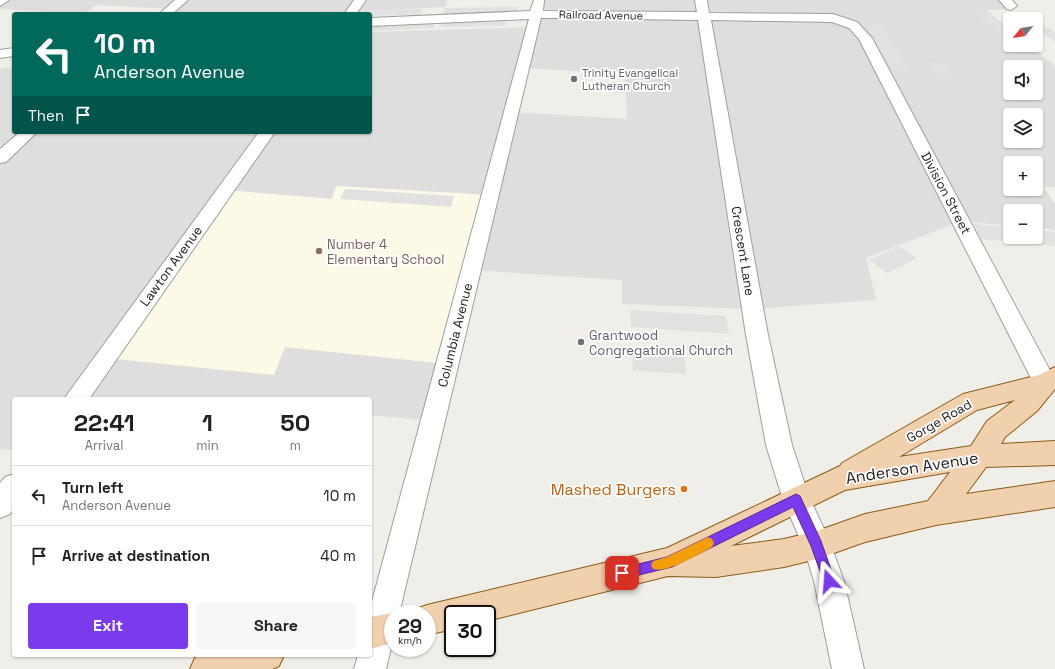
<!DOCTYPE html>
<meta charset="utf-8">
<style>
:root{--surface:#fff;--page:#f6f6f6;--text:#202124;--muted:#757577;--line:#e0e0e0;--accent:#7c3aed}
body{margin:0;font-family:"Space Grotesk",sans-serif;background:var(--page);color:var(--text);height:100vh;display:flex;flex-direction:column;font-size:15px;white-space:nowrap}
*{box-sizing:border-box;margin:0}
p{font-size:13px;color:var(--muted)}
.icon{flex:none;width:22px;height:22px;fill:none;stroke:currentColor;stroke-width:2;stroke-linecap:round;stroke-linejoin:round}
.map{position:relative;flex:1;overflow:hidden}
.drawer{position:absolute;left:12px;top:397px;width:360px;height:260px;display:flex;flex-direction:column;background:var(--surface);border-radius:4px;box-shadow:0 1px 3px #0004}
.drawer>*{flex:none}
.guide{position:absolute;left:12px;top:12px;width:360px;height:122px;border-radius:4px;box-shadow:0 1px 3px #0004;background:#00695c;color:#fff;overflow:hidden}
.needle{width:26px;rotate:240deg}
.fabs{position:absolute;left:1003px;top:12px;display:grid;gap:8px}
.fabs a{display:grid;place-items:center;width:40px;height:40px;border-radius:4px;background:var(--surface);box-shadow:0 1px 3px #0004;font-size:20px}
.speed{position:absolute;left:384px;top:605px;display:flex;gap:8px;font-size:20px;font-weight:700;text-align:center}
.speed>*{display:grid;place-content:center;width:52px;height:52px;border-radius:50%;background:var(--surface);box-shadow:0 1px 3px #0004;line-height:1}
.speed small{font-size:10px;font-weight:400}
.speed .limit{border:2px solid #111;border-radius:6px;background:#fff;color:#111}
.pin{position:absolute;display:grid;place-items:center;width:34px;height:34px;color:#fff;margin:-17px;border-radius:8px;box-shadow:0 2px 6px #0006}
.me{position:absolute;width:44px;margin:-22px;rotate:341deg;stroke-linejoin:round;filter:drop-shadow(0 0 3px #0008)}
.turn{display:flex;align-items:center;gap:14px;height:84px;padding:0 16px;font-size:18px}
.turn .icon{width:52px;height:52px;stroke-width:2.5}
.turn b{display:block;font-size:28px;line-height:34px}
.then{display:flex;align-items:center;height:38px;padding:0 16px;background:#0003;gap:8px;font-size:15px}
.eta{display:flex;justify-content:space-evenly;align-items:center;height:68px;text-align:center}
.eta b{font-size:24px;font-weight:700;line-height:28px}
.primary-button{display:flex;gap:8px;margin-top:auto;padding:8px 16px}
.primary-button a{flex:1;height:46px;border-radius:4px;background:var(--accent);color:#fff;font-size:16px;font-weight:700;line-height:46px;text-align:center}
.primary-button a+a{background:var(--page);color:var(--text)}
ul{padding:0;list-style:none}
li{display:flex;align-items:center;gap:12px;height:60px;padding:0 16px;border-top:1px solid var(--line)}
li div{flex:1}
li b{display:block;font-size:15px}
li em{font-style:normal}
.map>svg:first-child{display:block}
.residential{fill:#dfdede;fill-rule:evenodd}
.education{fill:#fcfae7}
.parking{fill:#e1e1e1}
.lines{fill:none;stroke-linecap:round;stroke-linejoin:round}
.minor-casing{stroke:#9e9e9e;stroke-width:2}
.major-casing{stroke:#8b5c14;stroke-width:2}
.minor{fill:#fff;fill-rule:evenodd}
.major{fill:#f1d0ae;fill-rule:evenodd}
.route{fill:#7c3aed;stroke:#51269a}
.slow{fill:#f59e0b}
.worship-dot{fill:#6b7280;stroke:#fff;stroke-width:1.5}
.education-dot{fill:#8d6e63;stroke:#fff;stroke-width:1.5}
.food-dot{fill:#e8710a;stroke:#fff;stroke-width:1.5}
.labels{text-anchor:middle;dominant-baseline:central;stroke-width:3.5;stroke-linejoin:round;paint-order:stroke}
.far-street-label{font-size:11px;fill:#212121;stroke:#fff}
.far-worship-label{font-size:11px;fill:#5b616d;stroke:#fff;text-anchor:start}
.street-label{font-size:13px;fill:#212121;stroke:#fff}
.education-label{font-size:13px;fill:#785e54;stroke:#fff;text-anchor:start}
.worship-label{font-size:13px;fill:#5b616d;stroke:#fff;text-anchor:start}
.near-street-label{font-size:16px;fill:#212121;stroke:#fff}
.near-food-label{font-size:16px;fill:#c56008;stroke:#fff;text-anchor:end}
</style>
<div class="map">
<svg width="1055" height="669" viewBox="0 0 1055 669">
<rect width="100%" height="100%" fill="#f0eee9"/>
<path class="residential" d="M 0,0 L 448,0 L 445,7 L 315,14 L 165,14 L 171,9 L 96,5 L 84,14 L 81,14 L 0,9 Z
M 539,0 L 1005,0 L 1015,10 L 986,10 L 1010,29 L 1010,45 L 1029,45 L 1055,66 L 1055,187 L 1044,187 L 1055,205 L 1055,230 L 1036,228 L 1036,211 L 1010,211 L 1010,226 L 961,221 L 866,258 L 876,300 L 753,309 L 622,304 L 622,280 L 472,270 L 331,199 L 225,190 L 285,347 L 448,364 L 433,421 L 370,415 L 370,399 L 14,399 L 14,450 L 0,449 L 0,69 L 14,67 L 14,132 L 370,132 L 370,32 L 533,27 ZM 1010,67 L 1036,67 L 1036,93 L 1010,93 ZM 523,68 L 625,74 L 627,119 L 512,112 ZM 1010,115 L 1036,115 L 1036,141 L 1010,141 ZM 1010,163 L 1036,163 L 1036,189 L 1010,189 Z"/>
<path class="education" d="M 337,186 L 491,195 L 448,364 L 285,347 L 274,375 L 105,358 L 225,190 L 331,199 Z"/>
<path class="parking" d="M 518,7 L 518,13 L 444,14 L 445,8 Z
M 421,9 L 421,14 L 370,16 L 369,14 L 370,11 Z
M 976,13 L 988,13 L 1010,32 L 1010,43 Z
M 505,20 L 506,26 L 441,27 L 442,21 Z
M 1038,20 L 1055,33 L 1055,42 L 1036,28 L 1036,21 Z
M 434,22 L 434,28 L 370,31 L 370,25 Z
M 865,23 L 880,24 L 910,71 L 893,70 Z
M 926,63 L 942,63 L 951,75 L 934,74 Z
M 345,189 L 454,196 L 451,207 L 340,199 Z
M 974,224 L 1010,227 L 1010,237 L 1036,237 L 1036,230 L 1055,232 L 1055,246 L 981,239 Z
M 899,246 L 917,259 L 887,273 L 869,260 Z
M 630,310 L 726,316 L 729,334 L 631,327 Z
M 632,350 L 684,354 L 686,374 L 633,370 Z"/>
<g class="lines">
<defs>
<path id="minor" d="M 0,0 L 9,0 L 0,6 Z
M 175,0 L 188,0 L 172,14 L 159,14 Z
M 354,0 L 366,0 L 356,14 L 344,14 Z
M 534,0 L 544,0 L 543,11 L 697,12 L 695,0 L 707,0 L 709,13 L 833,14 L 857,22 L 872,38 L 1055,380 L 1053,390 L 1045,393 L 1037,390 L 859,39 L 849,28 L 832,22 L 711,20 L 768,335 L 792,445 L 809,497 L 827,535 L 844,581 L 864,669 L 832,669 L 814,581 L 804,548 L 783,500 L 766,445 L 746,335 L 698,20 L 553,18 L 541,18 L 399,614 L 393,614 L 393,640 L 386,669 L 354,669 L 358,655 L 370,655 L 370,609 L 529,19 L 370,26 L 370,18 L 530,11 Z
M 999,0 L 1012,0 L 1017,6 L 1011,10 L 1007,9 Z
M 14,48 L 14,56 L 0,58 L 0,50 Z
M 20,132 L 37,132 L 6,162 L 0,163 L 0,149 Z
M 259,132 L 275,132 L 89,399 L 64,399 Z
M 14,474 L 14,508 L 10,514 L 0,518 L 0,483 L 5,477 Z"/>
<path id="major" d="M 1055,367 L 1055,389 L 1037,411 L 1005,437 L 1001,444 L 1055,441 L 1055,465 L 986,467 L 966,494 L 1055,481 L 1055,507 L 936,525 L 865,542 L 817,559 L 784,567 L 716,577 L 668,576 L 487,621 L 487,614 L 453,614 L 453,629 L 427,635 L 427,614 L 414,614 L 416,609 L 427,605 L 667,548 L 840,466 L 842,463 L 963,394 L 1039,375 ZM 1015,400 L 987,421 L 971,446 L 899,457 L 977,410 ZM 950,472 L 928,501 L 865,514 L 817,531 L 784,539 L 731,546 L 845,490 Z
M 393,613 L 396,614 L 393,614 L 393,643 L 370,649 L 370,617 Z
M 201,655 L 284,655 L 279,666 L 272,669 L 190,669 L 195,658 Z"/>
</defs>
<use href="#minor" class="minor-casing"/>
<use href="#major" class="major-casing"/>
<use href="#minor" class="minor"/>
<use href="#major" class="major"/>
</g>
<path class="route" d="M 796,494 L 800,496 L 821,541 L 835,581 L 834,585 L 829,587 L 825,585 L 811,546 L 793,507 L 672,567 L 622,579 L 618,577 L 616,573 L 618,569 L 667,557 Z"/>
<path class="slow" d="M 708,537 L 712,539 L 714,543 L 712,547 C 699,554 666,574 653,569 L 651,565 L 653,561 L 667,557 Z"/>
<g class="worship-dot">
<circle cx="574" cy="79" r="4"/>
<circle cx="581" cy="342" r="4"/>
</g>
<circle class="education-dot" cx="319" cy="251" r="4"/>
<circle class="food-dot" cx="684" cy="489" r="4"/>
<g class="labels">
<g class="far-street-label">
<text transform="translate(601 15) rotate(1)">Railroad Avenue</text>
</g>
<g class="far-worship-label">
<text x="582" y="73">Trinity Evangelical<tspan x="582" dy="13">Lutheran Church</tspan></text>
</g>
<g class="street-label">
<text transform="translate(946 193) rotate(62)">Division Street</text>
<text transform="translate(743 251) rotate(81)">Crescent Lane</text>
<text transform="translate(171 266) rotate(-54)">Lawton Avenue</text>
<text transform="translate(455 335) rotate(-76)">Columbia Avenue</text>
<text transform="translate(939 421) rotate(-30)">Gorge Road</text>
</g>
<g class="education-label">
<text x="327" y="244">Number 4<tspan x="327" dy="15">Elementary School</tspan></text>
</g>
<g class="worship-label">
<text x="589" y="335">Grantwood<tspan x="589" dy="15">Congregational Church</tspan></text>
</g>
<g class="near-street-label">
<text transform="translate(912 468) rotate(-9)">Anderson Avenue</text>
</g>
<g class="near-food-label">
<text x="676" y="489">Mashed Burgers</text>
</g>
</g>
</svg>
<div class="fabs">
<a><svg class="needle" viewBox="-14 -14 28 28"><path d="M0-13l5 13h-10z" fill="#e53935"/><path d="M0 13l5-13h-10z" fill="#757577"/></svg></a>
<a><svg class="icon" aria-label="sound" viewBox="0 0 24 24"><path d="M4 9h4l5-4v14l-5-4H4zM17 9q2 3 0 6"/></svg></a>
<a><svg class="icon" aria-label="layers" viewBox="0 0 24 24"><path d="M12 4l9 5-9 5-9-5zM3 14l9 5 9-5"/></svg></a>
<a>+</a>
<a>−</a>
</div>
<div class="speed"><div>29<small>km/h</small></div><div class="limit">30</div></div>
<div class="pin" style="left:622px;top:573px;background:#d93025"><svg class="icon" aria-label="arrive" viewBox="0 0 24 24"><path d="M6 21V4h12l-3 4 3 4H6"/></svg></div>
<svg class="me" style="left:829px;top:581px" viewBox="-20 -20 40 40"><path d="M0-17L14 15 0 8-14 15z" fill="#7c3aed" stroke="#fff" stroke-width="4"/></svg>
<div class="guide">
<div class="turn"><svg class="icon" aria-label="left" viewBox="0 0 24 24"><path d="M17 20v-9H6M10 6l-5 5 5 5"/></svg><div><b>10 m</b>Anderson Avenue</div></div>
<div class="then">Then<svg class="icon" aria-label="arrive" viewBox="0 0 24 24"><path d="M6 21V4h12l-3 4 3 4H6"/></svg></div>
</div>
<section class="drawer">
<div class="eta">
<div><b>22:41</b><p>Arrival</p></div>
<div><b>1</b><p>min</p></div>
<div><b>50</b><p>m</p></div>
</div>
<ul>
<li><svg class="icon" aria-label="left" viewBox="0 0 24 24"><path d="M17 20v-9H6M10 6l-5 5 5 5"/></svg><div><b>Turn left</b><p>Anderson Avenue</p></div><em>10 m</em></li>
<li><svg class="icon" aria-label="arrive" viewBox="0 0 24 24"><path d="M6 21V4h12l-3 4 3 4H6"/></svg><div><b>Arrive at destination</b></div><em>40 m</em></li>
</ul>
<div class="primary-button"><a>Exit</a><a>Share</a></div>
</section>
</div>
